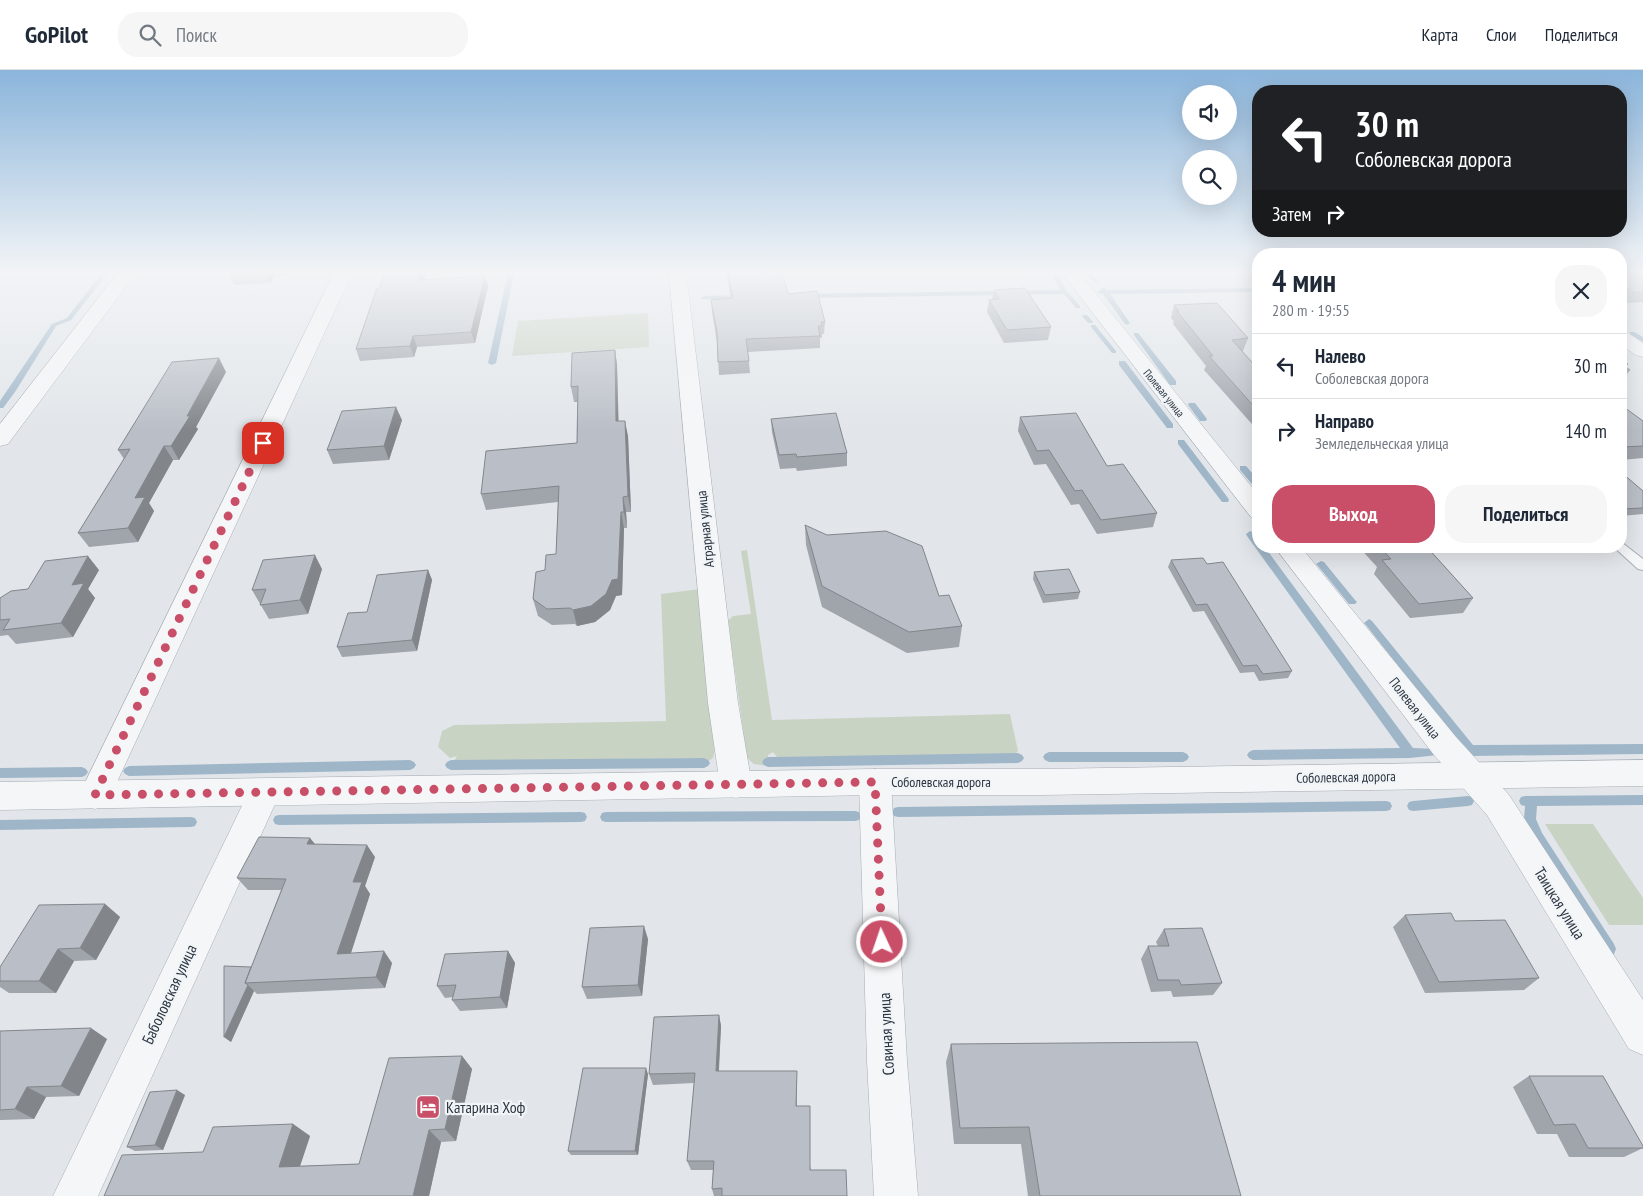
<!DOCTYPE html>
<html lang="ru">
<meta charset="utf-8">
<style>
:root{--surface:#fff;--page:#f6f6f7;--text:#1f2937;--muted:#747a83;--line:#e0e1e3;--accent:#c94e68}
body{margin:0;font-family:"PT Sans Narrow",sans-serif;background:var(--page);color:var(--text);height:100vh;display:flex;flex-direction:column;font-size:19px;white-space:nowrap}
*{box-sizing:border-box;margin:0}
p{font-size:16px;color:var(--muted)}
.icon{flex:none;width:28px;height:28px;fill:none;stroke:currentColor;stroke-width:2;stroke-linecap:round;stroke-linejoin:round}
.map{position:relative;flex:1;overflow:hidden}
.side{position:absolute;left:1252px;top:178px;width:375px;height:305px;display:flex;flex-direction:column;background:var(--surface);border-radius:20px;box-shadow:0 5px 20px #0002}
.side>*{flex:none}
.top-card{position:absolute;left:1252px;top:15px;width:375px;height:152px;border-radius:20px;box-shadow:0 5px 20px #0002;background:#202124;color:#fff;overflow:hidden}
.fabs{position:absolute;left:1182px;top:15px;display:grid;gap:10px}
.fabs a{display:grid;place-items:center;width:55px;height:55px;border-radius:50%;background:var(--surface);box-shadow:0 5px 20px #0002;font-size:25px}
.pin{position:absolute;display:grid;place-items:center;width:42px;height:42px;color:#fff;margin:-21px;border-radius:10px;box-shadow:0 2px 8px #0006}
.me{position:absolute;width:55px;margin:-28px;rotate:357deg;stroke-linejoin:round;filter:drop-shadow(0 0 4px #0008)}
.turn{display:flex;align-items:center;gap:18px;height:105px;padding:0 20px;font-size:22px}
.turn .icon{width:65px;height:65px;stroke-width:2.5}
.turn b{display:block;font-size:35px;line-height:42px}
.then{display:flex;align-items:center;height:48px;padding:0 20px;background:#0003;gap:10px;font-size:19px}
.round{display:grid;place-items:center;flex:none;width:52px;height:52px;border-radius:20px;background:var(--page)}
.headline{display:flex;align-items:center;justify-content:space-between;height:85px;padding:0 20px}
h1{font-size:30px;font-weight:600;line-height:38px}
.primary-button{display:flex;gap:10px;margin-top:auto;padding:10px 20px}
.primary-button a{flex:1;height:58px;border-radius:20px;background:var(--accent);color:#fff;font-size:20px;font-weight:600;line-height:58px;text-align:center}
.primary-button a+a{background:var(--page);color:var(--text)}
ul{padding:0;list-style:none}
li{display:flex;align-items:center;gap:15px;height:65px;padding:0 20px;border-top:1px solid var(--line)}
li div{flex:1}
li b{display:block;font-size:19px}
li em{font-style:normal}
header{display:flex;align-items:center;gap:30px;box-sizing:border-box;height:70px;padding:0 25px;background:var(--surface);border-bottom:1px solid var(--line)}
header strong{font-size:24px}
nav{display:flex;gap:28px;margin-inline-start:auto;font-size:18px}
.search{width:350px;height:45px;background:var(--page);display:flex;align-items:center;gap:12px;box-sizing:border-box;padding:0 18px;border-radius:20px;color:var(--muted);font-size:19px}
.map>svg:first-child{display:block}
.green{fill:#c9d3c4}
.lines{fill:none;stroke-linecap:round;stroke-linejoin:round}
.stream{fill:#9fb6c8;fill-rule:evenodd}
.service-casing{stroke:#a7adb4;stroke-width:2}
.minor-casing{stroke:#a7adb4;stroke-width:1}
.tertiary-casing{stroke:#a7adb4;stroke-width:1}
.service{fill:#f5f6f8;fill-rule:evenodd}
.minor{fill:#f5f6f8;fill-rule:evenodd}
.tertiary{fill:#f5f6f8;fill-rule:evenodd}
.wall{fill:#a0a4ab}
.shaded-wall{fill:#82868b}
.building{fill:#babfc7;stroke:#82868b}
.route{stroke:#c94e68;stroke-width:9;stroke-dasharray:0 16.2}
.labels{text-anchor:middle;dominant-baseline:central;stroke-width:4.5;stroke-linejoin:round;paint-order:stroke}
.far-street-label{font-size:11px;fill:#2b3541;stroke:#f2f5f7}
.street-label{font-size:14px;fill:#2b3541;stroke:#f2f5f7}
.near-street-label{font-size:16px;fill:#2b3541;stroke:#f2f5f7}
.near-poi-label{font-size:16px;fill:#2b3541;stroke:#f2f5f7;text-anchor:start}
</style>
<header>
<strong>GoPilot</strong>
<div class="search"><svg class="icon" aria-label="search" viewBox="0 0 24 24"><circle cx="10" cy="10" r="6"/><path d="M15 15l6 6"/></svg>Поиск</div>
<nav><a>Карта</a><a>Слои</a><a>Поделиться</a></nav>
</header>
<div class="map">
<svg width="1643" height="1126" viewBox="0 0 1643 1126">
<rect width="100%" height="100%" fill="#e2e6ea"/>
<path class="green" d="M 648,243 L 649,277 L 512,286 L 518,251 Z
M 747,480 L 772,650 L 1010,644 L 1018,681 L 1014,685 L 777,687 L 773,682 L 768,685 L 768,696 L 754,694 L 747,688 L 728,551 L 733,546 L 751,544 L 741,481 Z
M 700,519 L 715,680 L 713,688 L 703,695 L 705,688 L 454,691 L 457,686 L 450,688 L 438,677 L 442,661 L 454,655 L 666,651 L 661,524 Z
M 1545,754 L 1593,754 L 1643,828 L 1643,855 L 1609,855 Z"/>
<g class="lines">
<path class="stream" d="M 102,203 L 108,203 L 71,250 L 56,256 L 15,322 L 3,338 L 0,338 L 0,331 L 52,254 L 67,248 Z
M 508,203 L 514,203 L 496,293 L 492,295 L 488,293 Z
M 1051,203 L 1057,203 L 1066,220 L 1080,236 L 1080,238 L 1076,238 L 1064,224 L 805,228 L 802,226 L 805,224 L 1060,220 Z
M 1086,203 L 1092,203 L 1099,211 L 1094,212 Z
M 1101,218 L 1105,218 L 1107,220 L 1259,218 L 1259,222 L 1110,224 L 1130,253 L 1127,255 L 1125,254 L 1103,224 L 1098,223 L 1097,222 L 1101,220 Z
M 704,226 L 743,225 L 746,227 L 743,229 L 702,229 L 701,228 Z
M 1083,245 L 1087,245 L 1093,252 L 1092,253 L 1088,253 L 1082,246 Z
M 1091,255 L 1095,255 L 1116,281 L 1116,283 L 1112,283 L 1091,257 Z
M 1630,262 L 1634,262 L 1643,267 L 1643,272 L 1630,264 Z
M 1134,263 L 1138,263 L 1176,311 L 1176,315 L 1170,315 L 1134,265 Z
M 1119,291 L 1125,291 L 1173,354 L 1173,358 L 1167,358 L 1119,295 Z
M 1189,333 L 1195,333 L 1207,349 L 1206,351 L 1200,351 L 1188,335 Z
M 1178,370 L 1184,370 L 1228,428 L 1229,430 L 1228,432 L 1222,432 L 1178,374 Z
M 1240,396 L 1246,396 L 1259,411 L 1259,420 L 1256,419 L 1240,400 Z
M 1250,461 C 1257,463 1259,470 1259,476 L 1264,476 L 1413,678 L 1438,679 L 1440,682 L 1438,685 L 1410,688 L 1253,690 L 1249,688 L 1247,685 L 1249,682 L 1253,680 L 1400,678 L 1247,466 L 1246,464 Z
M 1303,476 L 1312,476 L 1314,479 L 1309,482 L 1306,481 Z
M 1321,491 L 1324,492 L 1355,530 L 1357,532 L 1355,534 L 1349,534 L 1318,496 L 1316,494 Z
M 1369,549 L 1372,551 L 1473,675 L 1643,674 L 1643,684 L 1471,686 L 1460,683 L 1458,680 L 1461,676 L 1366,555 L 1364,553 Z
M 1049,682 L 1183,682 L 1187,684 L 1189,687 L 1187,690 L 1183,692 L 1049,692 L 1045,690 L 1043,687 L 1045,684 Z
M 1018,683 L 1022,685 L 1024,688 L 1022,691 L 1018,693 L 768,697 L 764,695 L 762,692 L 764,689 L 768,687 Z
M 704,688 L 708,690 L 710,693 L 708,696 L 704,698 L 451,700 L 447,698 L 445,695 L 447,692 L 451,690 Z
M 410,690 L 414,692 L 416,695 L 414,698 L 410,700 L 129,706 L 125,704 L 123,701 L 125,698 L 129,696 Z
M 82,697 L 86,699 L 88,702 L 86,705 L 82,707 L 0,708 L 0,698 Z
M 1643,725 L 1643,735 L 1537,736 L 1536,749 L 1542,763 L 1614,874 L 1616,879 L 1614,884 L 1609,885 L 1604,884 L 1533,770 L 1524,749 L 1525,736 L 1521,735 L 1519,731 L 1521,727 L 1525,726 Z
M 1468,726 L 1472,727 L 1474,731 L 1472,735 L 1468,736 L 1413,741 L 1409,740 L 1407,736 L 1409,732 L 1413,731 Z
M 1386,731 L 1390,732 L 1392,736 L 1390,740 L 1386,741 L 898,747 L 894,746 L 892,742 L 894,738 L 898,737 Z
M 855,741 L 859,742 L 861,746 L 859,750 L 855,751 L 606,752 L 602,751 L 600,747 L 602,743 L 606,742 Z
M 581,742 L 585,743 L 587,747 L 585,751 L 581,752 L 279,755 L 275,754 L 273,750 L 275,746 L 279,745 Z
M 191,747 L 195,748 L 197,752 L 195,756 L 191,757 L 0,760 L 0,750 Z"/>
<defs>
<path id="service" d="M 1621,472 L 1643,489 L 1643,500 L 1638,499 L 1616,479 L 1614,476 L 1621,476 Z"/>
<path id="minor" d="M 118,203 L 136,203 L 8,374 L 0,376 L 0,354 Z
M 334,203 L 352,203 L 111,725 L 106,735 L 95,739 L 84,735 L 79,725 Z
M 669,203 L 686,203 L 738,633 L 752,715 L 747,724 L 736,728 L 725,724 L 720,715 L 708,633 Z
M 1062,203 L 1079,203 L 1259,426 L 1259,449 L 1251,447 Z
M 1621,261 L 1628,263 L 1643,273 L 1643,287 L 1636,285 L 1621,275 Z
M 1274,476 L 1300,476 L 1456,667 L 1509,725 L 1643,930 L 1643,985 L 1629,979 L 1487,745 L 1434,685 Z
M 875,699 L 886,703 L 891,712 L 907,991 L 918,1126 L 874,1126 L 867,991 L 859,712 L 864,703 Z
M 264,709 L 275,713 L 280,723 L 98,1126 L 53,1126 L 253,713 Z"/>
<path id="tertiary" d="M 1643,690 L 1643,716 L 1041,725 L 875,725 L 0,740 L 0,712 L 875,699 L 1041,699 Z"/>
</defs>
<use href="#service" class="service-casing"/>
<use href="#minor" class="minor-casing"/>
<use href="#tertiary" class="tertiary-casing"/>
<use href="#service" class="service"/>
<use href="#minor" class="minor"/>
<use href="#tertiary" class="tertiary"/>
</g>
<path class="wall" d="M 228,203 L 287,203 L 285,206 L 274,206 L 270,213 L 234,215 Z
M 726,203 L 782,203 L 788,224 L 825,252 L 824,264 L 822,264 L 822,268 L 820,268 L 820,278 L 748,282 L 750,303 L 719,305 L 717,272 L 712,242 L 711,230 L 731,228 Z
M 1621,203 L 1643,203 L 1643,232 L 1628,233 L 1621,229 Z
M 485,206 L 488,216 L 475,273 L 417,277 L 414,287 L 360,291 L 356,279 L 424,210 Z
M 994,220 L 1051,257 L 1048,270 L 1004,273 L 987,242 L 989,230 L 992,229 Z
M 1174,235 L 1248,268 L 1243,281 L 1242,281 L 1259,300 L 1259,362 L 1204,300 L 1206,296 L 1173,254 L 1174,251 L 1171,248 Z
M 615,280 L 617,295 L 618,351 L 628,366 L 631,442 L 626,442 L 627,458 L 624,458 L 622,525 L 616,526 L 610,540 L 595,552 L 577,556 L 575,554 L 552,555 L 538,546 L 533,529 L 545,500 L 556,484 L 558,432 L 486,440 L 481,424 L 577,373 L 578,332 L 574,332 L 571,317 Z
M 1621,290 L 1628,294 L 1626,297 L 1630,300 L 1621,313 Z
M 226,302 L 196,357 L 198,359 L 179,390 L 173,390 L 149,433 L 154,441 L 138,472 L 89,477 L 78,463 L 124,389 L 118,380 Z
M 1621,335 L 1643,351 L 1643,388 L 1621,390 Z
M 1020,347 L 1107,396 L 1157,443 L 1153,457 L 1097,464 L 1079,434 L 1071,435 L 1046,394 L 1034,395 L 1018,361 Z
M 771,349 L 847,383 L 847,396 L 797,401 L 796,398 L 780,399 L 772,362 Z
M 402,350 L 389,390 L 333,394 L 327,380 Z
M 1621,403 L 1643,421 L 1643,444 L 1621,446 Z
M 805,455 L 939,526 L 962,556 L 959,577 L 907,583 L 822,537 L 806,475 Z
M 1358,476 L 1426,476 L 1473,528 L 1463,543 L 1410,548 L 1374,504 L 1377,497 Z
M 1171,490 L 1207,494 L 1292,601 L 1288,608 L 1259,611 L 1254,602 L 1240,603 L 1204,541 L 1193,542 L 1168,497 Z
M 322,499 L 308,544 L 269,549 L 252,520 Z
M 99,500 L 88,519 L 95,528 L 73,567 L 16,574 L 8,565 L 0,566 L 0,528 L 28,519 Z
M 428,500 L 432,510 L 417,581 L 342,587 L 337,577 Z
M 1034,502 L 1080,522 L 1078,529 L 1043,533 L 1033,509 Z
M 310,768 L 315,774 L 375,787 L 365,816 L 370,824 L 351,883 L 392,893 L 385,918 L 257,924 L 254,921 L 231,972 L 224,967 L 281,820 L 248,820 L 237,808 Z
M 105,834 L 120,847 L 96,890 L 74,891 L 56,923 L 9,923 L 0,917 L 0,897 Z
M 1405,845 L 1455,851 L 1539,908 L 1524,920 L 1425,923 L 1393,857 Z
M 1164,859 L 1222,913 L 1213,925 L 1173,927 L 1171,921 L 1151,922 L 1141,889 L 1148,876 L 1158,876 L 1156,872 Z
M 648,869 L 642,926 L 587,929 L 582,917 Z
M 508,881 L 515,893 L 507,938 L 460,941 L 452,930 L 453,927 L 445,928 L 437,916 Z
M 719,945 L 721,956 L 719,1001 L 797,1011 L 797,1036 L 811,1100 L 847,1126 L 714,1126 L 712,1119 L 713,1100 L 691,1100 L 687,1091 L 694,1013 L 653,1015 L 649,1004 Z
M 0,961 L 107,969 L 79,1026 L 46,1027 L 34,1049 L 1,1050 L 0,1050 Z
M 951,974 L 1241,1126 L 1028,1126 L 1021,1074 L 954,1074 L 946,992 Z
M 462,986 L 472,999 L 456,1071 L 441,1072 L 429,1126 L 203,1082 L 293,1054 L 310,1066 L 300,1096 L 359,1094 Z
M 648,1004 L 638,1085 L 571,1085 L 568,1081 Z
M 1529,1006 L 1643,1076 L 1643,1078 L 1624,1087 L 1569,1087 L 1557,1064 L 1537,1064 L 1513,1017 Z
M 185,1025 L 163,1080 L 135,1081 L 127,1077 Z"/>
<path class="shaded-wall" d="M 265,203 L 273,203 L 274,206 L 270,213 Z
M 420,203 L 426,203 L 422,221 L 418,210 Z
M 485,206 L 488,216 L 475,273 L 471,262 Z
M 413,266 L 417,277 L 414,287 L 410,276 Z
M 615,280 L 617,295 L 619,367 L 616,351 Z
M 219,288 L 226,302 L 196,357 L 198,359 L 179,390 L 171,376 Z
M 396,337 L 402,350 L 389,390 L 384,376 Z
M 625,351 L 628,366 L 631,442 L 628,426 Z
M 164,376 L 173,390 L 149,433 L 154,441 L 138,472 L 128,458 L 135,428 Z
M 623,427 L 626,442 L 627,458 L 624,442 Z
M 621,442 L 624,458 L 622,525 L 616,526 L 610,540 L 595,552 L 577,556 L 573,540 Z
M 315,485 L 322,499 L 308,544 L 300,530 Z
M 88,486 L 99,500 L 88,519 L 95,528 L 73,567 L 61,553 L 72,515 Z
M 428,500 L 432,510 L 417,581 L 412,570 Z
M 310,768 L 319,780 L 307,774 Z
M 367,775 L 375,787 L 365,816 L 370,824 L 347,895 L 337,884 L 353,812 Z
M 105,834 L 120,847 L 96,890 L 80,878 Z
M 644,856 L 648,869 L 642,926 L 638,915 Z
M 58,879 L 74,891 L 56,923 L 39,911 Z
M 384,881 L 392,893 L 385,918 L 376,907 Z
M 508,881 L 515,893 L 507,938 L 500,927 Z
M 248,915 L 254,921 L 231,972 L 224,967 Z
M 719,945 L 721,956 L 718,1012 L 716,1001 Z
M 91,958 L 107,969 L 79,1026 L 61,1016 Z
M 462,986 L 472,999 L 456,1071 L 445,1059 Z
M 646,998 L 648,1004 L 638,1085 L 635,1081 Z
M 27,1017 L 46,1027 L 34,1049 L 15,1039 Z
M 177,1020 L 185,1025 L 163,1080 L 155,1075 Z
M 293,1054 L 310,1066 L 296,1108 L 279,1097 Z
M 429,1060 L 441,1072 L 429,1126 L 413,1126 Z"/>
<path class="building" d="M 384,203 L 420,203 L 418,210 L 485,206 L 471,262 L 413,266 L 410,276 L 356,279 L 377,218 L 380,218 Z
M 728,203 L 782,203 L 788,224 L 817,221 L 825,252 L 821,252 L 822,256 L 818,256 L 820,266 L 746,269 L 749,291 L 718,292 L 717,262 L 711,230 L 733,228 Z
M 1621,203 L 1643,203 L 1643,222 L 1635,223 L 1621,215 Z
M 1025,218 L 1051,257 L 1007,260 L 989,230 L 999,229 L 994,220 Z
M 1217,233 L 1248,268 L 1232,270 L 1259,300 L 1259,342 L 1209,286 L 1213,286 L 1177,241 L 1179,241 L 1174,235 Z
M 615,280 L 616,351 L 625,351 L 628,426 L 623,427 L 624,442 L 621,442 L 618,509 L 612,510 L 606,524 L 591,536 L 573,540 L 570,538 L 547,539 L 533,529 L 536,502 L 545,500 L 546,485 L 556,484 L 559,416 L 481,424 L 486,381 L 577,373 L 578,316 L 571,317 L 572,283 Z
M 219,288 L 187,346 L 190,346 L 171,376 L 164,376 L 135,428 L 145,427 L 128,458 L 78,463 L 130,379 L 118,380 L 172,292 Z
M 1621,290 L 1628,294 L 1623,295 L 1630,300 L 1621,301 Z
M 1621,335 L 1643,351 L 1643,376 L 1621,377 Z
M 396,337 L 384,376 L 327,380 L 342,341 Z
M 836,343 L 847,383 L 797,387 L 796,384 L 779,385 L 771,349 Z
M 1076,343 L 1107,396 L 1123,394 L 1157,443 L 1101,450 L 1082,420 L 1075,421 L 1049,380 L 1037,381 L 1020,347 Z
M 1622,403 L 1643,421 L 1643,438 L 1621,439 Z
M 805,455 L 827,465 L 886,461 L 922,476 L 939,526 L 949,525 L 962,556 L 909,562 L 822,516 Z
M 1379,476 L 1426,476 L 1473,528 L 1419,534 L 1382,490 L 1391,489 Z
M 315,485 L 300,530 L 260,535 L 266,519 L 252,520 L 263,490 Z
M 88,486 L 72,515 L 84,513 L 61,553 L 3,560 L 10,549 L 0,550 L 0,528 L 11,521 L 28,519 L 45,491 Z
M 1203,488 L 1207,494 L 1223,492 L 1292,601 L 1263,604 L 1257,595 L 1243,596 L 1207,534 L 1196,535 L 1171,490 Z
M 1069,499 L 1080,522 L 1045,525 L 1034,502 Z
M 428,500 L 412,570 L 337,577 L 348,543 L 367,542 L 377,505 Z
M 259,767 L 310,768 L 307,774 L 367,775 L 353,812 L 362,812 L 337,884 L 384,881 L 376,907 L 245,913 L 286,809 L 237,808 Z
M 105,834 L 80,878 L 58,879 L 39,911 L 0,911 L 0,897 L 39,835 Z
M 1451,843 L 1455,851 L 1505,850 L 1539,908 L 1439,912 L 1405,845 Z
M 644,856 L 638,915 L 582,917 L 590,858 Z
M 1202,858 L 1222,913 L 1181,915 L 1179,910 L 1158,910 L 1148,876 L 1169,876 L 1164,859 Z
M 508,881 L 500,927 L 452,930 L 456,915 L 437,916 L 445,884 Z
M 224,896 L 251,897 L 245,913 L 248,915 L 224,967 Z
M 719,945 L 716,1001 L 797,1001 L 796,1036 L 810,1036 L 810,1100 L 846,1100 L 847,1126 L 722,1126 L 722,1118 L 712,1119 L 714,1091 L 687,1091 L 695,1003 L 649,1004 L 654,947 Z
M 91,958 L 61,1016 L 27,1017 L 15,1039 L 0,1040 L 0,961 Z
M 1197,972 L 1241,1126 L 1040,1126 L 1029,1057 L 960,1058 L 951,974 Z
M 462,986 L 445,1059 L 429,1060 L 413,1126 L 104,1126 L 122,1085 L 203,1082 L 213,1057 L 293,1054 L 279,1097 L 359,1094 L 389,988 Z
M 583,998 L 646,998 L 635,1081 L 568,1081 Z
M 1529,1006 L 1603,1006 L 1643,1076 L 1643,1078 L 1588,1078 L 1575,1054 L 1554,1055 Z
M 177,1020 L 155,1075 L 127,1077 L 150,1022 Z"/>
<linearGradient id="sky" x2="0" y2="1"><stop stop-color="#8bb5db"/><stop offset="0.56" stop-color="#f2f4f6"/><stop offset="1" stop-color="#f2f4f6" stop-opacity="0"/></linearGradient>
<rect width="1643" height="360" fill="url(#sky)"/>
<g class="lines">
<path class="route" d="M 263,373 L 95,725 L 875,712 L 882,872"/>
</g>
<defs>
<symbol id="hotel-square" viewBox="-11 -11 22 22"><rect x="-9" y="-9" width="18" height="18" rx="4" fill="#c94e68" stroke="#f2f5f7"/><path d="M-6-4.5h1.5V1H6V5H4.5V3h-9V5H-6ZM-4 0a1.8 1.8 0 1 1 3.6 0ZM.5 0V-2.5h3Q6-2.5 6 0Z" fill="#fff"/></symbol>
</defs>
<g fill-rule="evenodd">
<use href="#hotel-square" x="414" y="1023" width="28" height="28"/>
</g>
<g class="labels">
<g class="far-street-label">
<text transform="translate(1164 323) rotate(51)">Полевая улица</text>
</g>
<g class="street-label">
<text transform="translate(705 459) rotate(-96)">Аграрная улица</text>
<text transform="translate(1415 638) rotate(52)">Полевая улица</text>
<text transform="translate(1346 707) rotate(-1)">Соболевская дорога</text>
<text x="941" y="712">Соболевская дорога</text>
</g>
<g class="near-street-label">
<text transform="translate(1560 833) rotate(58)">Таицкая улица</text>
<text transform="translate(169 924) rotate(-65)">Баболовская улица</text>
<text transform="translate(886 964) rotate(-93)">Совиная улица</text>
</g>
<g class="near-poi-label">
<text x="446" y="1037">Катарина Хоф</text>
</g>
</g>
</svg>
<div class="fabs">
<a><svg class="icon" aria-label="sound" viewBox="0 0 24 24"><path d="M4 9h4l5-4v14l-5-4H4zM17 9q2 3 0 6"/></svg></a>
<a><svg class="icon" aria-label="search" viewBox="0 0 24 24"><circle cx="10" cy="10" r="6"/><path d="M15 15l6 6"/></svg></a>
</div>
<div class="pin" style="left:263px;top:373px;background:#d93025"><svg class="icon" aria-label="arrive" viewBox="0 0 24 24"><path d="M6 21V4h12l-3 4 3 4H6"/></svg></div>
<svg class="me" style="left:882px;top:872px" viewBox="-20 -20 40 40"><circle r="17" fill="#c94e68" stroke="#fff" stroke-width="3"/><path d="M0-11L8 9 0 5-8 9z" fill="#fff"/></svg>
<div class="top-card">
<div class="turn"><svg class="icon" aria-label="left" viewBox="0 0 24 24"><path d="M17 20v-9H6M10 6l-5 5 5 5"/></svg><div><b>30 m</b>Соболевская дорога</div></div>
<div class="then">Затем<svg class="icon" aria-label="right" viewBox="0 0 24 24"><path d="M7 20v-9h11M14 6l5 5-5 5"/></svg></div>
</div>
<section class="side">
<div class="headline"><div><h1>4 мин</h1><p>280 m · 19:55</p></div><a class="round"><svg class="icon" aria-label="close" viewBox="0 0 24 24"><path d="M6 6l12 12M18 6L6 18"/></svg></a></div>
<ul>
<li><svg class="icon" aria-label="left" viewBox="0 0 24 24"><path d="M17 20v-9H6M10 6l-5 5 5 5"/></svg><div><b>Налево</b><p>Соболевская дорога</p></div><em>30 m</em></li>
<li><svg class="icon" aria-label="right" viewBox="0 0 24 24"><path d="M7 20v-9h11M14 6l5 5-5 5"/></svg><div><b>Направо</b><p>Земледельческая улица</p></div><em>140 m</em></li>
</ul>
<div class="primary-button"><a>Выход</a><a>Поделиться</a></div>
</section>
</div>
